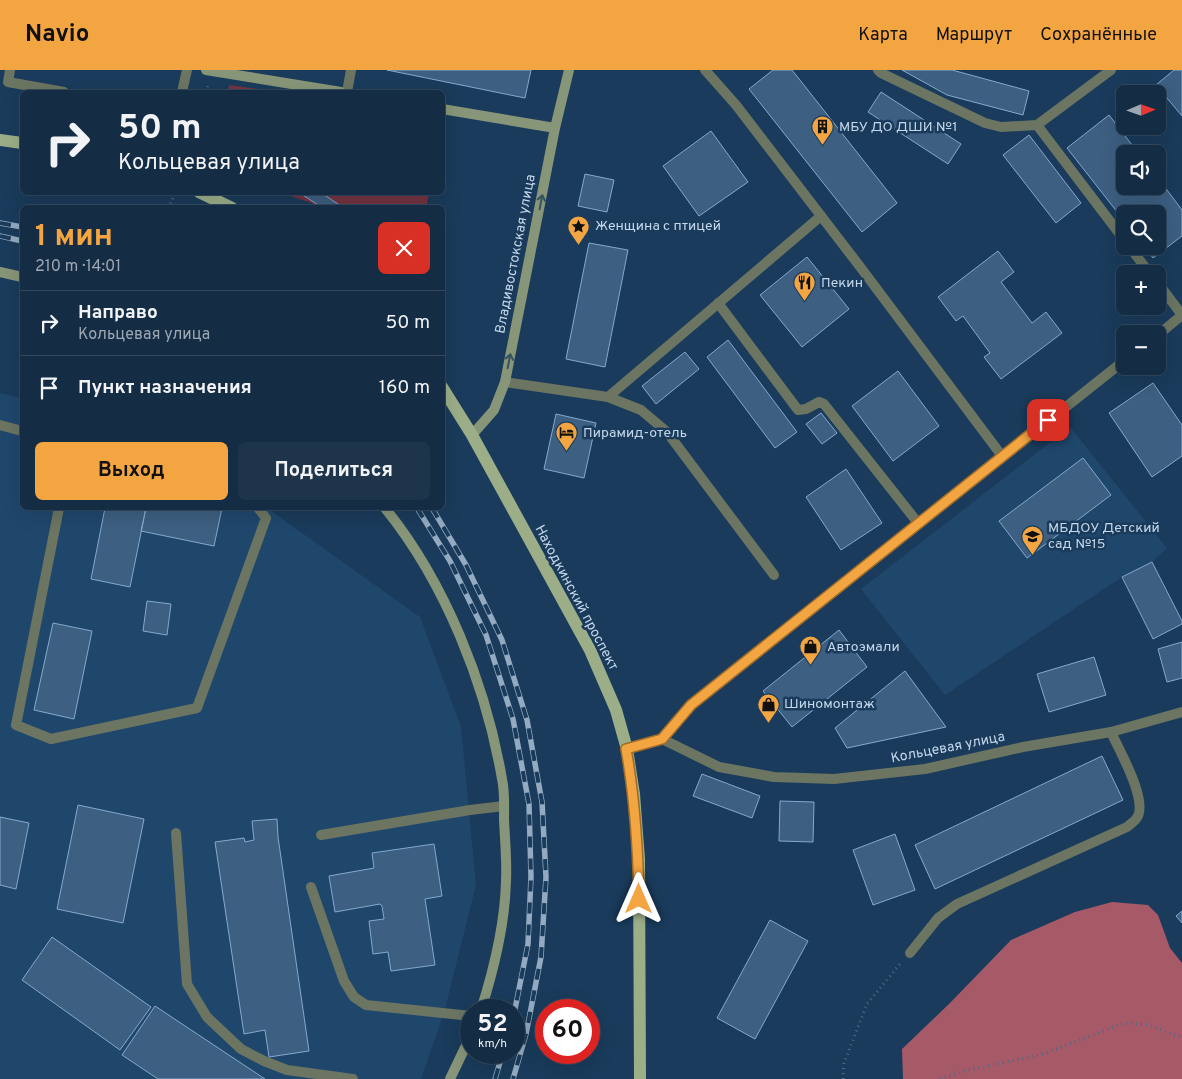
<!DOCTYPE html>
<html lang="ru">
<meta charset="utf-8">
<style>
:root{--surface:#142c44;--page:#1d344b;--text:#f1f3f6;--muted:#9da7b2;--line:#33485d;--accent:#f2a541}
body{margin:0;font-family:Overpass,sans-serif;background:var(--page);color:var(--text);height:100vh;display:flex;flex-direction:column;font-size:19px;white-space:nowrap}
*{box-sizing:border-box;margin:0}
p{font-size:16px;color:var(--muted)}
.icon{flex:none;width:28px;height:28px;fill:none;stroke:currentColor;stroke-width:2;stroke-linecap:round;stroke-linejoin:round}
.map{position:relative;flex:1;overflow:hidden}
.side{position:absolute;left:20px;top:135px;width:425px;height:305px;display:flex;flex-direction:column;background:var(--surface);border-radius:8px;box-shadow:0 5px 20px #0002,0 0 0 1px var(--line)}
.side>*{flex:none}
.hud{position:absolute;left:20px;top:20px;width:425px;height:105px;border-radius:8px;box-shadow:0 5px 20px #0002,0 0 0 1px var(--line);background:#142c44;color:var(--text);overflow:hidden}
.needle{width:32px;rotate:88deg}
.controls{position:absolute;left:1116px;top:15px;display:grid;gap:10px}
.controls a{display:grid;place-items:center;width:50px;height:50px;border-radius:8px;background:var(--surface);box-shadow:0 5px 20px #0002,0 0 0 1px var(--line);font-size:25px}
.speed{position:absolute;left:460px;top:929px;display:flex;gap:10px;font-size:25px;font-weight:700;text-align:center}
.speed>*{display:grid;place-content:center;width:65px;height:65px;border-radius:50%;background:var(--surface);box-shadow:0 5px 20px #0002,0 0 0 1px var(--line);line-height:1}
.speed small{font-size:12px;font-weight:400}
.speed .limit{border:8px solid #d22;background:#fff;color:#111}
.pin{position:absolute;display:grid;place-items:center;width:42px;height:42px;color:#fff;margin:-21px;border-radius:10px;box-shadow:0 2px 8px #0006}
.me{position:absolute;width:55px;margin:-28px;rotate:0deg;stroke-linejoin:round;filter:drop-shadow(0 0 4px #0008)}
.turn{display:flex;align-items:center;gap:18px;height:105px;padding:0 15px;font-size:22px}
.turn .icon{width:65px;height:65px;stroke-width:2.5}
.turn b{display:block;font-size:35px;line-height:42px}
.round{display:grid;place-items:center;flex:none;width:52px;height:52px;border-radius:8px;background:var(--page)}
.overview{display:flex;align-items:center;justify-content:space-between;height:85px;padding:0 15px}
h1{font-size:30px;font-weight:700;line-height:38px;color:var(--accent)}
.cta{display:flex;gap:10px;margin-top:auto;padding:10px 15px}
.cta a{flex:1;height:58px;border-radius:8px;background:var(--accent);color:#111;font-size:20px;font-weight:700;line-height:58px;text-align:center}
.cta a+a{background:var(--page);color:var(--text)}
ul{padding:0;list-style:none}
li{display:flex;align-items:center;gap:15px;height:65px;padding:0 15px;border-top:1px solid var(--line)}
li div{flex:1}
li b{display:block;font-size:19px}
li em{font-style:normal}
header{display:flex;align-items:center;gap:30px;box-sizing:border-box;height:70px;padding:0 25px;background:var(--accent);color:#111}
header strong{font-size:24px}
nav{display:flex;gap:28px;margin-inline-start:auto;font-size:18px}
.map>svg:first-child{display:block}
.built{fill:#1f476c}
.green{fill:#743441}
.forest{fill:#a65a68}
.building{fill:#3d5f81;stroke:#85a9cf}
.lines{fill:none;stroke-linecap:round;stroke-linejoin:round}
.path{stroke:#4d6a86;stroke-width:3;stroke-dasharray:1 4;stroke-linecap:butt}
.lane{stroke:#6b7562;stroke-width:10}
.street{stroke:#6b7562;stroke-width:10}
.secondary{stroke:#879578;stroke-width:10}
.primary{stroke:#9bae88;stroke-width:12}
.rail-casing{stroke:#93aac1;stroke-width:5.5}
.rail{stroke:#1a3b5b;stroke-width:4;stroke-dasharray:11;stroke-linecap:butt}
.oneway{stroke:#355262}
.route-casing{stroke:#9d6b2a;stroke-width:12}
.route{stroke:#f2a541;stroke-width:9}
.labels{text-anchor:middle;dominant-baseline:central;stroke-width:5;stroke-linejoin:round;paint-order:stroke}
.poi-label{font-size:14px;fill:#c4d7ea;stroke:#1a3b5b;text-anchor:start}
.street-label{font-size:14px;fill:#c4d7ea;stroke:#1a3b5b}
</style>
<header>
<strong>Navio</strong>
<nav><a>Карта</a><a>Маршрут</a><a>Сохранённые</a></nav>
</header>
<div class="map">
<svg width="1182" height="1009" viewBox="0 0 1182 1009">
<rect width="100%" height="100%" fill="#1a3b5b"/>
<path class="built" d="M 0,323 L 22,328 L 22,438 L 267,438 L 420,547 L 461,657 L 476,815 L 444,943 L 421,1009 L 0,1009 Z
M 1070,357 L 1167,478 L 1152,492 L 1122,507 L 945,625 L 861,519 Z"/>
<path class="green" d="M 229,15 L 278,22 L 228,22 Z
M 282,123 L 429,123 L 426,138 L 323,137 Z"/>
<path class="forest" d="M 1112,832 L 1148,835 L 1158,845 L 1170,878 L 1182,893 L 1182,1009 L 903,1009 L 902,979 L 950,933 L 1011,870 L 1075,842 Z"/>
<path class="building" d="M 387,0 L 531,0 L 525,28 Z
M 773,0 L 792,0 L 897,133 L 862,162 L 749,19 Z
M 902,0 L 952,0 L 1029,21 L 1023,45 L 947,25 Z
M 1174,0 L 1182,0 L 1182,46 L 1156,15 Z
M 881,22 L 961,74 L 948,94 L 868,42 Z
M 1109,45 L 1139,84 L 1125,84 L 1125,116 L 1158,116 L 1158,108 L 1182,140 L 1182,166 L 1153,188 L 1144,176 L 1158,176 L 1158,144 L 1125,144 L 1125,152 L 1067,78 Z
M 711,61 L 748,112 L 699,146 L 663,96 Z
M 1029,65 L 1081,133 L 1056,153 L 1003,85 Z
M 585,104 L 614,110 L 607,142 L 578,136 Z
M 302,122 L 320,122 L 344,138 L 323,138 L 301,124 Z
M 589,173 L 628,180 L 605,297 L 566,289 Z
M 998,181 L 1014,202 L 1001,212 L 1032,253 L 1046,242 L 1062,263 L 1001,309 L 984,287 L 990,283 L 963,246 L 956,251 L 938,227 Z
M 807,187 L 849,239 L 802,277 L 760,225 Z
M 728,270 L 797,362 L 775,378 L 707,287 Z
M 685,282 L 699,299 L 656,334 L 642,316 Z
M 898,301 L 939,356 L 893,391 L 852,336 Z
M 1153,313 L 1182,355 L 1182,386 L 1152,407 L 1109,343 Z
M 821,343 L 837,363 L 822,374 L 806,354 Z
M 556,344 L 596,353 L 584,408 L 544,399 Z
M 1083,388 L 1111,425 L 1027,488 L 999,451 Z
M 846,399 L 882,453 L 841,480 L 806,427 Z
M 105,438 L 146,438 L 130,517 L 91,509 Z
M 146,438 L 222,438 L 214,476 L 141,461 Z
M 1152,492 L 1182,551 L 1182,554 L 1153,569 L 1122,507 Z
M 147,531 L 171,534 L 167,565 L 143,561 Z
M 53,553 L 92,561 L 74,649 L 34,640 Z
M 839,560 L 867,597 L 792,657 L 763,621 Z
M 1182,572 L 1182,608 L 1167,612 L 1158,579 Z
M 1094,587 L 1106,625 L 1049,642 L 1037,604 Z
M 905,601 L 946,657 L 847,678 L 835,658 Z
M 1102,686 L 1123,730 L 935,819 L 915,775 Z
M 702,704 L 760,726 L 752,748 L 693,726 Z
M 780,731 L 814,732 L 813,772 L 779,771 Z
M 78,735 L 144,749 L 123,853 L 57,839 Z
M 0,747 L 29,753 L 16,819 L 0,815 Z
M 277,749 L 278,767 L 309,981 L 269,987 L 265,960 L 244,964 L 215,772 L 244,768 L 245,772 L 254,770 L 252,751 Z
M 895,764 L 915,820 L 873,835 L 853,780 Z
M 434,774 L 442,826 L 425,829 L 435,895 L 391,901 L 388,882 L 373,884 L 369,851 L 384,849 L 382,836 L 380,834 L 335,842 L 329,806 L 374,798 L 372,783 Z
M 1182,841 L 1182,853 L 1176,846 Z
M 770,850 L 808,871 L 755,969 L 717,948 Z
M 52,867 L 151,937 L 120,980 L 22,910 Z
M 155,936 L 265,1009 L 158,1009 L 122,985 Z"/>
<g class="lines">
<path class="path" d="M 206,22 L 208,15
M 168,138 L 176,122
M 843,1009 L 844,993 L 867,934 L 900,894
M 940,1009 L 964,1001 L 1043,984 L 1124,953 L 1149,955 L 1182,968"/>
<path class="lane" d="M 10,0 L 8,12 L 64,22
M 878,0 L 881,3 L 985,53 L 1001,57 L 1037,55 L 1111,0
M 182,22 L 187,0
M 1037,55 L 1125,171
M 1129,176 L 1150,204
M 1158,213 L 1182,245
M 718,233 L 798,340 L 806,339 L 819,332 L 824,334 L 918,453
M 505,312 L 608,327 L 821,146
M 608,327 L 641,340 L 667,362 L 774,505
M 0,355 L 22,361
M 59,438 L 16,655 L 51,669 L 197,638 L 266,448 L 258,438
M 176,763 L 187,914 L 207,947 L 241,979 L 264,991 L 287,1000 L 353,1009
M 321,765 L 470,740 L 504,736
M 311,817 L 344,911 L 354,927 L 366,935 L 471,946
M 910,883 L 938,848 L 957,834 L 1127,757 C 1130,754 1134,752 1136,749 C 1150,733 1119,680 1111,662"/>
<path class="street" d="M 705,0 L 736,35 L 861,198 L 1002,386
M 347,22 L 351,0
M 1158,265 L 1182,245
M 662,669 L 719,697 L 774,707 L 834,709 L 925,699 L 1023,677 L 1111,662 L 1182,642
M 627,679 L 662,669 L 691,635 L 1125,290"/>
<path class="secondary" d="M 206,0 L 341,22
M 442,39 L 555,58
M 0,202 L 22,207
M 472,365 L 494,340 L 505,312 L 555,58 L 569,0
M 385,438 C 445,512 486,615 502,709 C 505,722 504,737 504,750 C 505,770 507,791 506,811 C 505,854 494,899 481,940
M 450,1009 L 471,965"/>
<path class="primary" d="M 0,70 L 22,73
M 199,122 L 232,138
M 442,317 L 472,365 L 590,580 L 616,640 L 627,679 L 634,724 L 639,789 L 640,1009"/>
<defs>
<path id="rail" d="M 0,153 L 22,157
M 0,166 L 22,171
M 417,438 L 450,491 L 486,565 L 513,649 L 529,734 L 531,807 L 528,874 L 514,944
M 432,438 L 466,495 L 502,570 L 527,650 L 542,732 L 546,807 L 541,887 L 526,964 L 513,1009
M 495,1009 L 503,982"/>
</defs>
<use href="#rail" class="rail-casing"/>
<use href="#rail" class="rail"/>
</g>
<defs><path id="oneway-shaft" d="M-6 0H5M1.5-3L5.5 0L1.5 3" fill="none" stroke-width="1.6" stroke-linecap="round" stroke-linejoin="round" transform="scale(1.25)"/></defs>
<g class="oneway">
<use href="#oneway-shaft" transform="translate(541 132) rotate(-79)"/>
<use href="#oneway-shaft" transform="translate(509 291) rotate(-79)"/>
</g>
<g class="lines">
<defs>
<path id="route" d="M 639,829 C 638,778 635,729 626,679 L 662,669 L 691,635 L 1048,350"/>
</defs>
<use href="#route" class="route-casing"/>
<use href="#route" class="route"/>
</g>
<defs>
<symbol id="building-pin" viewBox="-11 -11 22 30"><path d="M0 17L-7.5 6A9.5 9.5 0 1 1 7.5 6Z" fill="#f2a541" stroke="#1a3b5b"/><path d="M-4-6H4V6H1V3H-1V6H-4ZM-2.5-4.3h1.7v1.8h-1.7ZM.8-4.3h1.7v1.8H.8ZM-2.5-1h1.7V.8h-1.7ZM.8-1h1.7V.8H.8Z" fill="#111"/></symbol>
<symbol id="sight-pin" viewBox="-11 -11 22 30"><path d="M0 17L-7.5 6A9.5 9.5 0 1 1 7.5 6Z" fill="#f2a541" stroke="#1a3b5b"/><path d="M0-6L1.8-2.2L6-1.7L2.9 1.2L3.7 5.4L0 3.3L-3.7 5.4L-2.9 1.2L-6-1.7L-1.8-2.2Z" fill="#111"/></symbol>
<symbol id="restaurant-pin" viewBox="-11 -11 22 30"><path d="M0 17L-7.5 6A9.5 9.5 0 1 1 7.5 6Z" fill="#f2a541" stroke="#1a3b5b"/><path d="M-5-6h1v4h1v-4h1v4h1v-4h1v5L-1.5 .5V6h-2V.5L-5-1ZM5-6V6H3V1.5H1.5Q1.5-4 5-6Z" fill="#111"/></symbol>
<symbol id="hotel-pin" viewBox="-11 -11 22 30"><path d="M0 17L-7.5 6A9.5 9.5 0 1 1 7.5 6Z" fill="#f2a541" stroke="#1a3b5b"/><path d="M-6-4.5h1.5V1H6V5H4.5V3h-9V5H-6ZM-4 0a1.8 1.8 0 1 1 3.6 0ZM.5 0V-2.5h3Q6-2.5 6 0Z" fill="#111"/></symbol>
<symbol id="school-pin" viewBox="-11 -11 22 30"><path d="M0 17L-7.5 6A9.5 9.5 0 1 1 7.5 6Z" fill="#f2a541" stroke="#1a3b5b"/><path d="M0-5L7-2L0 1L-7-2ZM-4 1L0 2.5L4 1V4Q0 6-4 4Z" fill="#111"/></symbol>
<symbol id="shop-pin" viewBox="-11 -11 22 30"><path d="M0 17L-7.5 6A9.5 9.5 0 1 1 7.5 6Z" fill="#f2a541" stroke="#1a3b5b"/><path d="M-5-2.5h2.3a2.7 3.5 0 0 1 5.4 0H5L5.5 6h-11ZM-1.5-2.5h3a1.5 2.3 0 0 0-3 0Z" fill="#111"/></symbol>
</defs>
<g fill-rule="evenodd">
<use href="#building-pin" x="810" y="44" width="25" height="34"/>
<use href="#sight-pin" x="566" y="144" width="25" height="34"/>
<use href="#restaurant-pin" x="792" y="200" width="25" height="34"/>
<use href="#hotel-pin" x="554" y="350" width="25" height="34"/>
<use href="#school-pin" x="1020" y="454" width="25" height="34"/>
<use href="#shop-pin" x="798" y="564" width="25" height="34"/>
<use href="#shop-pin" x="756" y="622" width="25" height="34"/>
</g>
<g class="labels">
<g class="poi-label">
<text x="839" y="57">МБУ ДО ДШИ №1</text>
<text x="595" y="156">Женщина с птицей</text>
<text x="821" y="213">Пекин</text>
<text x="583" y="363">Пирамид-отель</text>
<text x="1048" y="458">МБДОУ Детский<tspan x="1048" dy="16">сад №15</tspan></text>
<text x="827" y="577">Автоэмали</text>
<text x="784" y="634">Шиномонтаж</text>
</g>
<g class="street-label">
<text transform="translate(516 184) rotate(-79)">Владивостокская улица</text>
<text transform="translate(576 528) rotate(62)">Находкинский проспект</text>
<text transform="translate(948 678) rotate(-11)">Кольцевая улица</text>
</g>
</g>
</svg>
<div class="controls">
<a><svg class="needle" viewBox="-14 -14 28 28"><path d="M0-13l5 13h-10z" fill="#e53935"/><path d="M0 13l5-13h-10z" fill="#9da7b2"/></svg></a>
<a><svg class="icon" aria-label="sound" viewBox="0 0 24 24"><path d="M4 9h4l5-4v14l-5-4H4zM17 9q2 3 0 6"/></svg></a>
<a><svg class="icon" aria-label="search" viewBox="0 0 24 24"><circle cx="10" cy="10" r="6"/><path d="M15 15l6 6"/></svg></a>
<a>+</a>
<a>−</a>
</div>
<div class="speed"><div>52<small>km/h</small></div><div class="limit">60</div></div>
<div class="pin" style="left:1048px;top:350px;background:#d93025"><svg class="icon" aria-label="arrive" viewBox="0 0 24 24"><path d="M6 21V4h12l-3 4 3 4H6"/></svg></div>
<svg class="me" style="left:639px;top:829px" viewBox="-20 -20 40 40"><path d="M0-17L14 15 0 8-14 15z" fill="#f2a541" stroke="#fff" stroke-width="4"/></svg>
<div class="hud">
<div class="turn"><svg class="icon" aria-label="right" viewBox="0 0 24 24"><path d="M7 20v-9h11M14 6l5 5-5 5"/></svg><div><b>50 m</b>Кольцевая улица</div></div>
</div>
<section class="side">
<div class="overview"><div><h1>1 мин</h1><p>210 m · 14:01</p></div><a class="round" style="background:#d93025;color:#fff"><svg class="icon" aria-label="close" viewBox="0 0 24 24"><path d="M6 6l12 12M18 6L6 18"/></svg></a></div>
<ul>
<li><svg class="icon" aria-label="right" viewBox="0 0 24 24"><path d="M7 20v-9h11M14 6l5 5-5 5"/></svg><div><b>Направо</b><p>Кольцевая улица</p></div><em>50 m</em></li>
<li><svg class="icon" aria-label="arrive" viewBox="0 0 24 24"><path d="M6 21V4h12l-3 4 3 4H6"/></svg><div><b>Пункт назначения</b></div><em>160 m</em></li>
</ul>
<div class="cta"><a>Выход</a><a>Поделиться</a></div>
</section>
</div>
